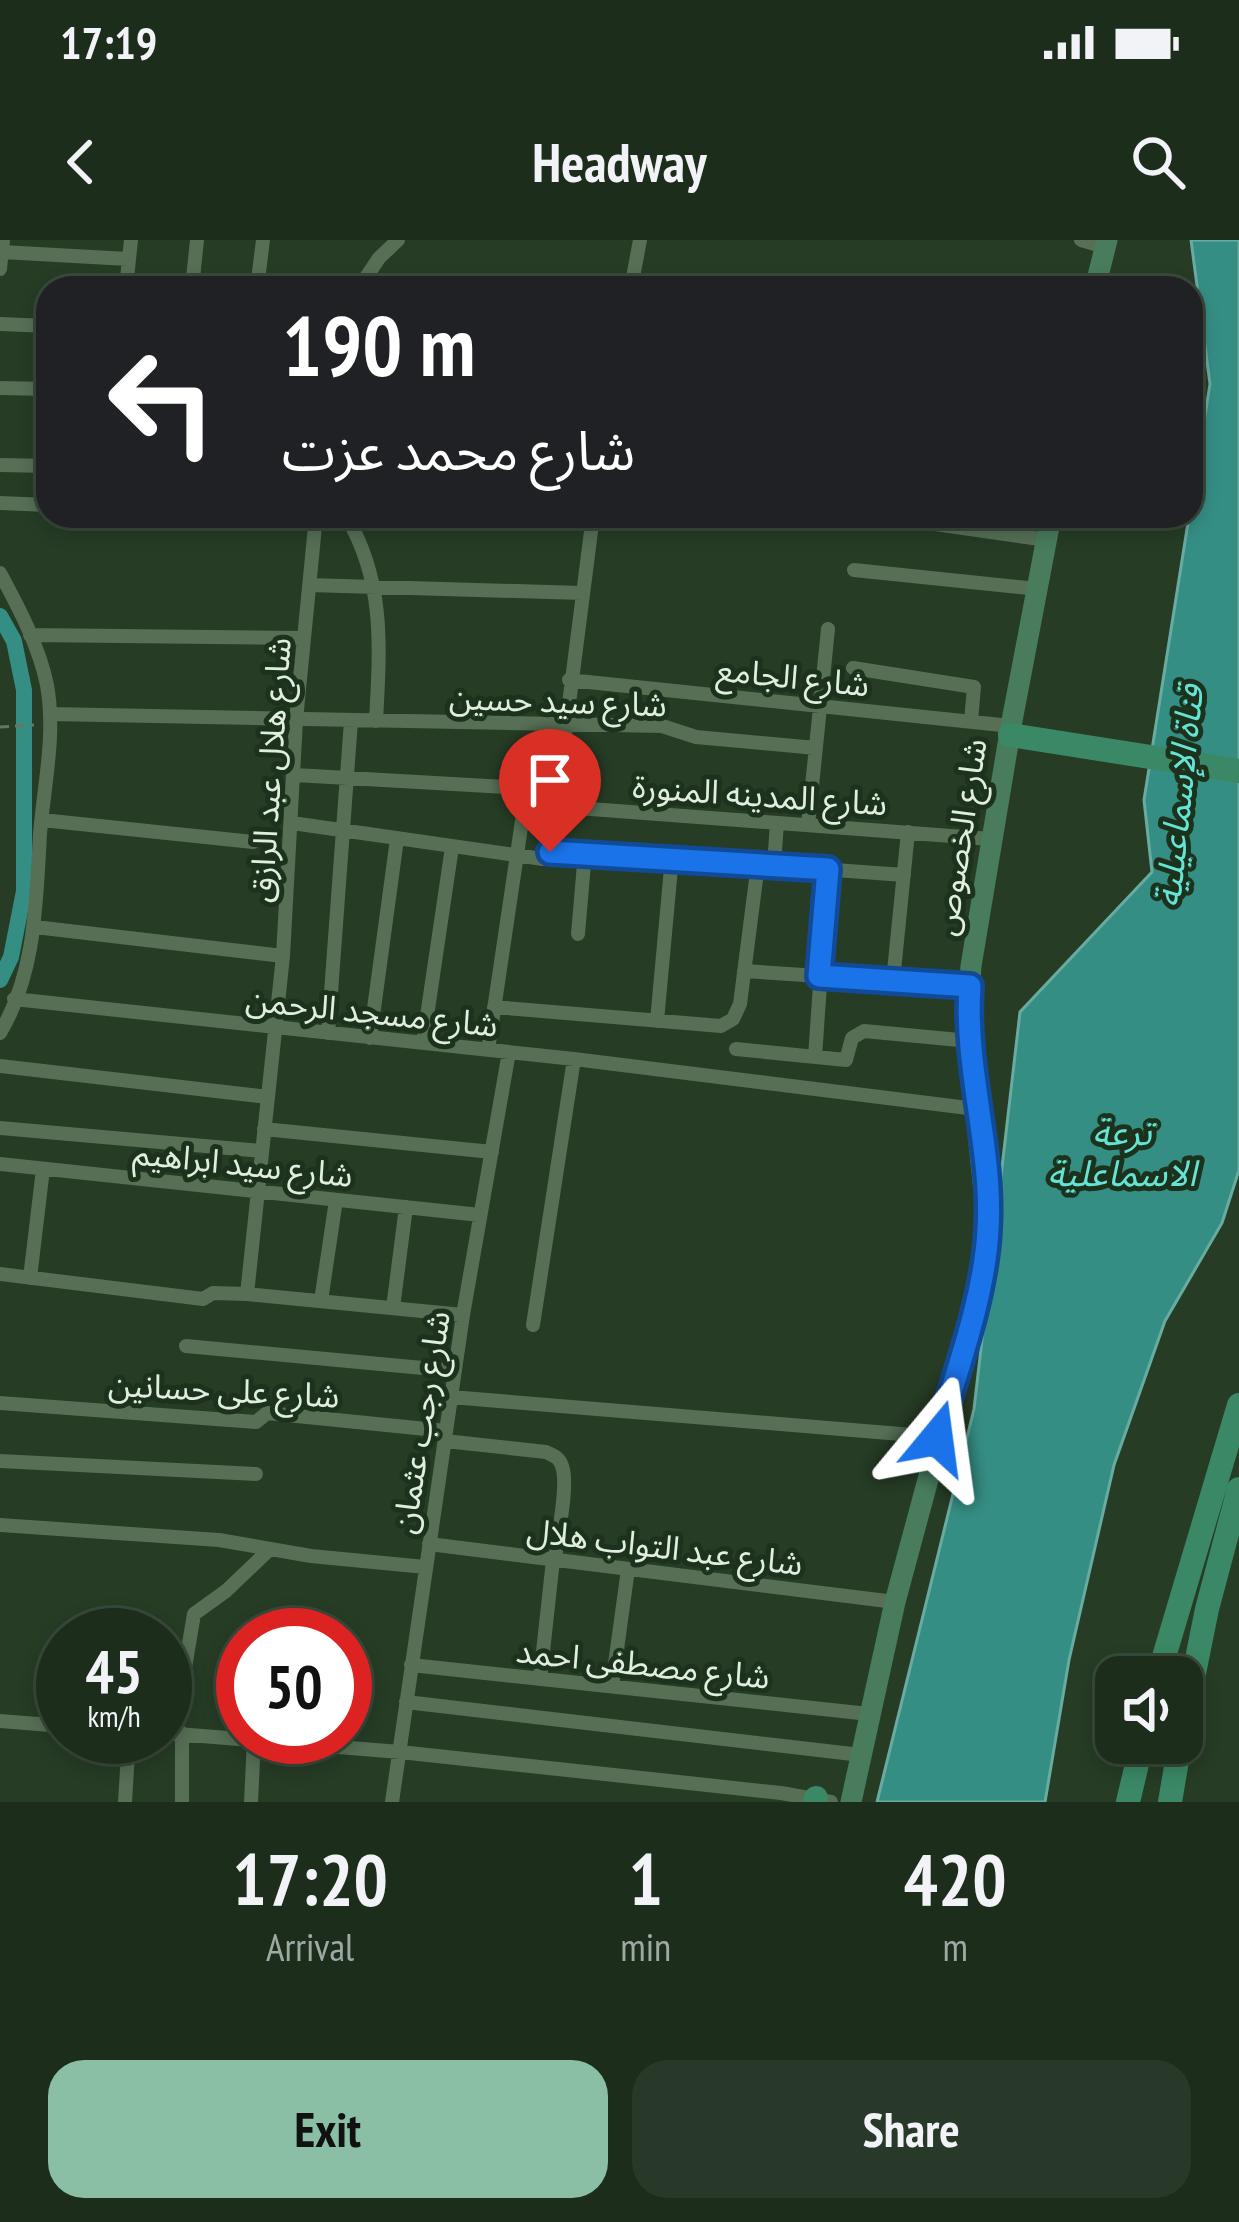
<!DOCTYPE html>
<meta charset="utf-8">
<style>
:root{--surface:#1c2d1c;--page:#293929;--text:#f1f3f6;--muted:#a0a8a3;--line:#3a493b;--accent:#8abfa5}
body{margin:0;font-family:"PT Sans Narrow","Noto Sans Arabic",sans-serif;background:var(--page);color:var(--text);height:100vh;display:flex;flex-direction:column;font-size:45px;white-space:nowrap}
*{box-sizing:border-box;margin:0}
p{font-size:39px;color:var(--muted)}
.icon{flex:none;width:66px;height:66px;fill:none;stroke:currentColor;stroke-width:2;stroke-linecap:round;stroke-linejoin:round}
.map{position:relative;height:1562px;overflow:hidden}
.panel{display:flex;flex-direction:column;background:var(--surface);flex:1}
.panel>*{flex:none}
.guide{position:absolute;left:36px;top:36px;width:1167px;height:252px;border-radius:36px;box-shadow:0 6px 18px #0003,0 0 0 3px var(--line);background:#202124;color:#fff;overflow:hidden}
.controls{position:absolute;left:1095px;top:1416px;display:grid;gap:24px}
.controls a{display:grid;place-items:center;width:108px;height:108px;border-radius:24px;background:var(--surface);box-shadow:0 6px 18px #0003,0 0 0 3px var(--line);font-size:60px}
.speed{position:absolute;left:36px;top:1368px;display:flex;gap:24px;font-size:60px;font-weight:700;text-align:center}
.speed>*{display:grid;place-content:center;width:156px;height:156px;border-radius:50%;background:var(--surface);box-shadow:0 6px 18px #0003,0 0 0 3px var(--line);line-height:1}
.speed small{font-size:30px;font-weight:400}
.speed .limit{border:18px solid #d22;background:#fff;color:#111}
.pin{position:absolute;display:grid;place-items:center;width:102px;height:102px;color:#fff;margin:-123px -51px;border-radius:50% 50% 50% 0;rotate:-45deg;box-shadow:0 0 12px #0007}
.pin .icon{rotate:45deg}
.me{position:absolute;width:132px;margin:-66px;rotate:16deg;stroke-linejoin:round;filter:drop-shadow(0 0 9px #0008)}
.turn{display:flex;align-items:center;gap:42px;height:252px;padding:0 48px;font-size:54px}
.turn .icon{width:156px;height:156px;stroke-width:2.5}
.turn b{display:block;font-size:84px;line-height:102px}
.eta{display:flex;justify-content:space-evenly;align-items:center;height:204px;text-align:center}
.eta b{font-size:72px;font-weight:700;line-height:84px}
.button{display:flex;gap:24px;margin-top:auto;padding:24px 48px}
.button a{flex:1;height:138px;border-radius:36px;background:var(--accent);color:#111;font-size:48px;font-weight:700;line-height:138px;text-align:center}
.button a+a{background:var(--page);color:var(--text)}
.status{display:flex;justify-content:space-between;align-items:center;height:84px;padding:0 60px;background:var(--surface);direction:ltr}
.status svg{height:33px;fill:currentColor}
header{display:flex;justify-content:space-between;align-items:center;height:156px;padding:0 48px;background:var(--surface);font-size:54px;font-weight:700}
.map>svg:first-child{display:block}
.water{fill:#358e84;stroke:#68aba0;stroke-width:3}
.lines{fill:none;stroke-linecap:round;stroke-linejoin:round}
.canal{stroke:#358e84;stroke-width:16}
.path{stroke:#637763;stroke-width:3;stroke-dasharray:9 6;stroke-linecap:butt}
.street{stroke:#566f55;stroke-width:14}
.secondary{stroke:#487c5d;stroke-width:21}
.primary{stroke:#3a8866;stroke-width:24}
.route-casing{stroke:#114b97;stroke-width:30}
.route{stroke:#1a73e8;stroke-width:21}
.labels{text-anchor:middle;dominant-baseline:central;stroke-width:10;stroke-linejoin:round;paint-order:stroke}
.street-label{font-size:33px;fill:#e0eee0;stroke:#1c321c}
.water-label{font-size:36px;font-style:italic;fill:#64e4d5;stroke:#1c321c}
</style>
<div class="status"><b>17:19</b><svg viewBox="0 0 49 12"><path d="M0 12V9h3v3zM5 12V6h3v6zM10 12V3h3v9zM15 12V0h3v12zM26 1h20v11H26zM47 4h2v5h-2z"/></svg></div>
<header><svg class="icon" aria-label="back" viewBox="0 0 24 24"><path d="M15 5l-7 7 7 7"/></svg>Headway<svg class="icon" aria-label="search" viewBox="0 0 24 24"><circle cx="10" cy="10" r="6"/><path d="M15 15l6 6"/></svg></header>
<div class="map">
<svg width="1239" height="1562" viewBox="0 0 1239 1562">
<rect width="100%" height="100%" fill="#263c25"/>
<path class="water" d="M 1191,0 L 1239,0 L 1239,930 L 1222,983 L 1165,1081 L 1114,1225 L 1069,1420 L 1045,1562 L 877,1562 L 974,1169 L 1020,772 L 1152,632 L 1144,560 L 1210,144 Z"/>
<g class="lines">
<path class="canal" d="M 0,376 L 14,401 L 24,450 L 24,651 L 11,717 L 0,740"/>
<path class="path" d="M 0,487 L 34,485"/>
<path class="street" d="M 1081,0 L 1105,7
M 2,12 L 128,19
M 0,29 L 3,0
M 126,48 L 131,0
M 192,48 L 197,0
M 257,48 L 263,0
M 359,48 L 379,18 L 398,0
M 631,48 L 640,0
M 0,84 L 48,86
M 0,148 L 48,149
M 0,225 L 48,226
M 0,263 L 48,265
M 346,276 C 385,341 380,407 376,481
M 879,276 L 1047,300
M 854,330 L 1038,349
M 0,333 C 19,368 39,406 47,445 C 56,495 44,544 40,594 C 36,661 36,733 0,793
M 309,345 L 582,353
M 30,395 L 304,398
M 853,428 L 974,447 L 971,481
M 569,440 L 1011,486
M 50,474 L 662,486 L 696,497 L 816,508
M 295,535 L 557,550
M 524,564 L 991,599
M 42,580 L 253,602
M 292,583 L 543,619 L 550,612 L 585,612 L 904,635
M 808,585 L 828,389
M 550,612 L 593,276
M 774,625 L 777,583
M 35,687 L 283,716
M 578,694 L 585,612
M 744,731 L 970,746
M 893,741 L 908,592
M 14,759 L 574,819 L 976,869
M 494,767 L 721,786 L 733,779 L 740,764 L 758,624
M 657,781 L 672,617
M 328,793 L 351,481
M 370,798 L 397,599
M 423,803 L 452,607
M 736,809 L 846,820 L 852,798 L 864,791 L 970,801
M 488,810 L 527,547
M 815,817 L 828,629
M 0,826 L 268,857
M 0,888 L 262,911
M 264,889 L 492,912
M 0,924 L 480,975
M 0,1034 L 203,1059 L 213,1053 L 247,1054 L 463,1075
M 30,1038 L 43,929
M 247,1054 L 283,716 L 296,480 L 316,276
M 321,1061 L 336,960
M 393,1068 L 406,967
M 533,1085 L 574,819
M 186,1106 L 455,1131
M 451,1157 L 937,1197
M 0,1163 L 256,1182 L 267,1173 L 446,1191
M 445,1201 L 546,1212 C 554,1216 559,1217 562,1226 C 569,1245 557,1298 555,1320
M 0,1221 L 256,1234
M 0,1285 L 219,1300 L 311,1316 L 425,1327
M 429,1304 L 895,1362
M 411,1425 L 869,1474
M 540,1439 L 553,1320
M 612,1446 L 628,1329
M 406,1462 L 861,1515
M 0,1481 L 63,1486
M 165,1493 L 400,1512 L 781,1553 L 831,1562
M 174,1493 L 194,1374 L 226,1351 L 270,1309
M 182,1493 L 182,1562
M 125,1562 L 129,1497
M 251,1562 L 254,1499
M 392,1562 L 463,1075 L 509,812"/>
<path class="secondary" d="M 1095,48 L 1107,0
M 851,1562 L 895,1362 L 964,1106 L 988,990 L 972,836 L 968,769 L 971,726 L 1011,486 L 1051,276"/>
<path class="primary" d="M 1010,495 L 1239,531
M 1158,1437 L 1239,1165
M 1182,1493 L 1207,1369 L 1239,1249
M 815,1562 L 816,1558
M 1128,1562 L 1142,1503
M 1170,1562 L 1180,1503"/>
</g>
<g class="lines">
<defs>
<path id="route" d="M 550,612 L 828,629 L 819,736 L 970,746 C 964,829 993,909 988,989 C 985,1056 956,1133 937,1198"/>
</defs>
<use href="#route" class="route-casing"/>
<use href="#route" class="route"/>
</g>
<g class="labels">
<g class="street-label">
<text transform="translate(793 436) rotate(6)">شارع الجامع</text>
<text transform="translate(558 460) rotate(2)">شارع سيد حسين</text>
<text transform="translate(269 530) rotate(-86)">شارع هلال عبد الرازق</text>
<text transform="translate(760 554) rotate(4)">شارع المدينه المنورة</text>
<text transform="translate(959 597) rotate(-81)">شارع الخصوص</text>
<text transform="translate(372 771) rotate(6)">شارع مسجد الرحمن</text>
<text transform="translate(243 923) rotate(6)">شارع سيد ابراهيم</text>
<text transform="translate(224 1149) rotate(3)">شارع على حسانين</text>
<text transform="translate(420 1182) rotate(-81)">شارع رجب عثمان</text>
<text transform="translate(665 1306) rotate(7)">شارع عبد التواب هلال</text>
<text transform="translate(643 1423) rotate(6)">شارع مصطفى احمد</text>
</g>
<g class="water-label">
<text transform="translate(1178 556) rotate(-84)">قناة الإسماعيلية</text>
<text x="1122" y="891">ترعة<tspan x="1122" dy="41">الاسماعلية</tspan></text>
</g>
</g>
</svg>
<div class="controls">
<a><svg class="icon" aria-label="sound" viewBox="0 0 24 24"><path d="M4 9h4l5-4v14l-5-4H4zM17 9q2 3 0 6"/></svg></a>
</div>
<div class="speed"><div>45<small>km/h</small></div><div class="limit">50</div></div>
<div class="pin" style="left:550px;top:612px;background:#d93025"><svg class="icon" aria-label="arrive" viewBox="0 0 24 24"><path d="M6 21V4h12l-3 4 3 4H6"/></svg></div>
<svg class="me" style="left:937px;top:1198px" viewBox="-20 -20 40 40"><path d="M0-17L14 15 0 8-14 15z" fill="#1a73e8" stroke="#fff" stroke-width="4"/></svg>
<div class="guide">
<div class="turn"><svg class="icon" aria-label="left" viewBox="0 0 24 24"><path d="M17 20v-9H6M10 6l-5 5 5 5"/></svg><div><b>190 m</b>شارع محمد عزت</div></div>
</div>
</div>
<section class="panel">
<div class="eta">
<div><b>17:20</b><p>Arrival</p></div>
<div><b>1</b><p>min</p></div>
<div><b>420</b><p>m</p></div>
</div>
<div class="button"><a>Exit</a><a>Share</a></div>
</section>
